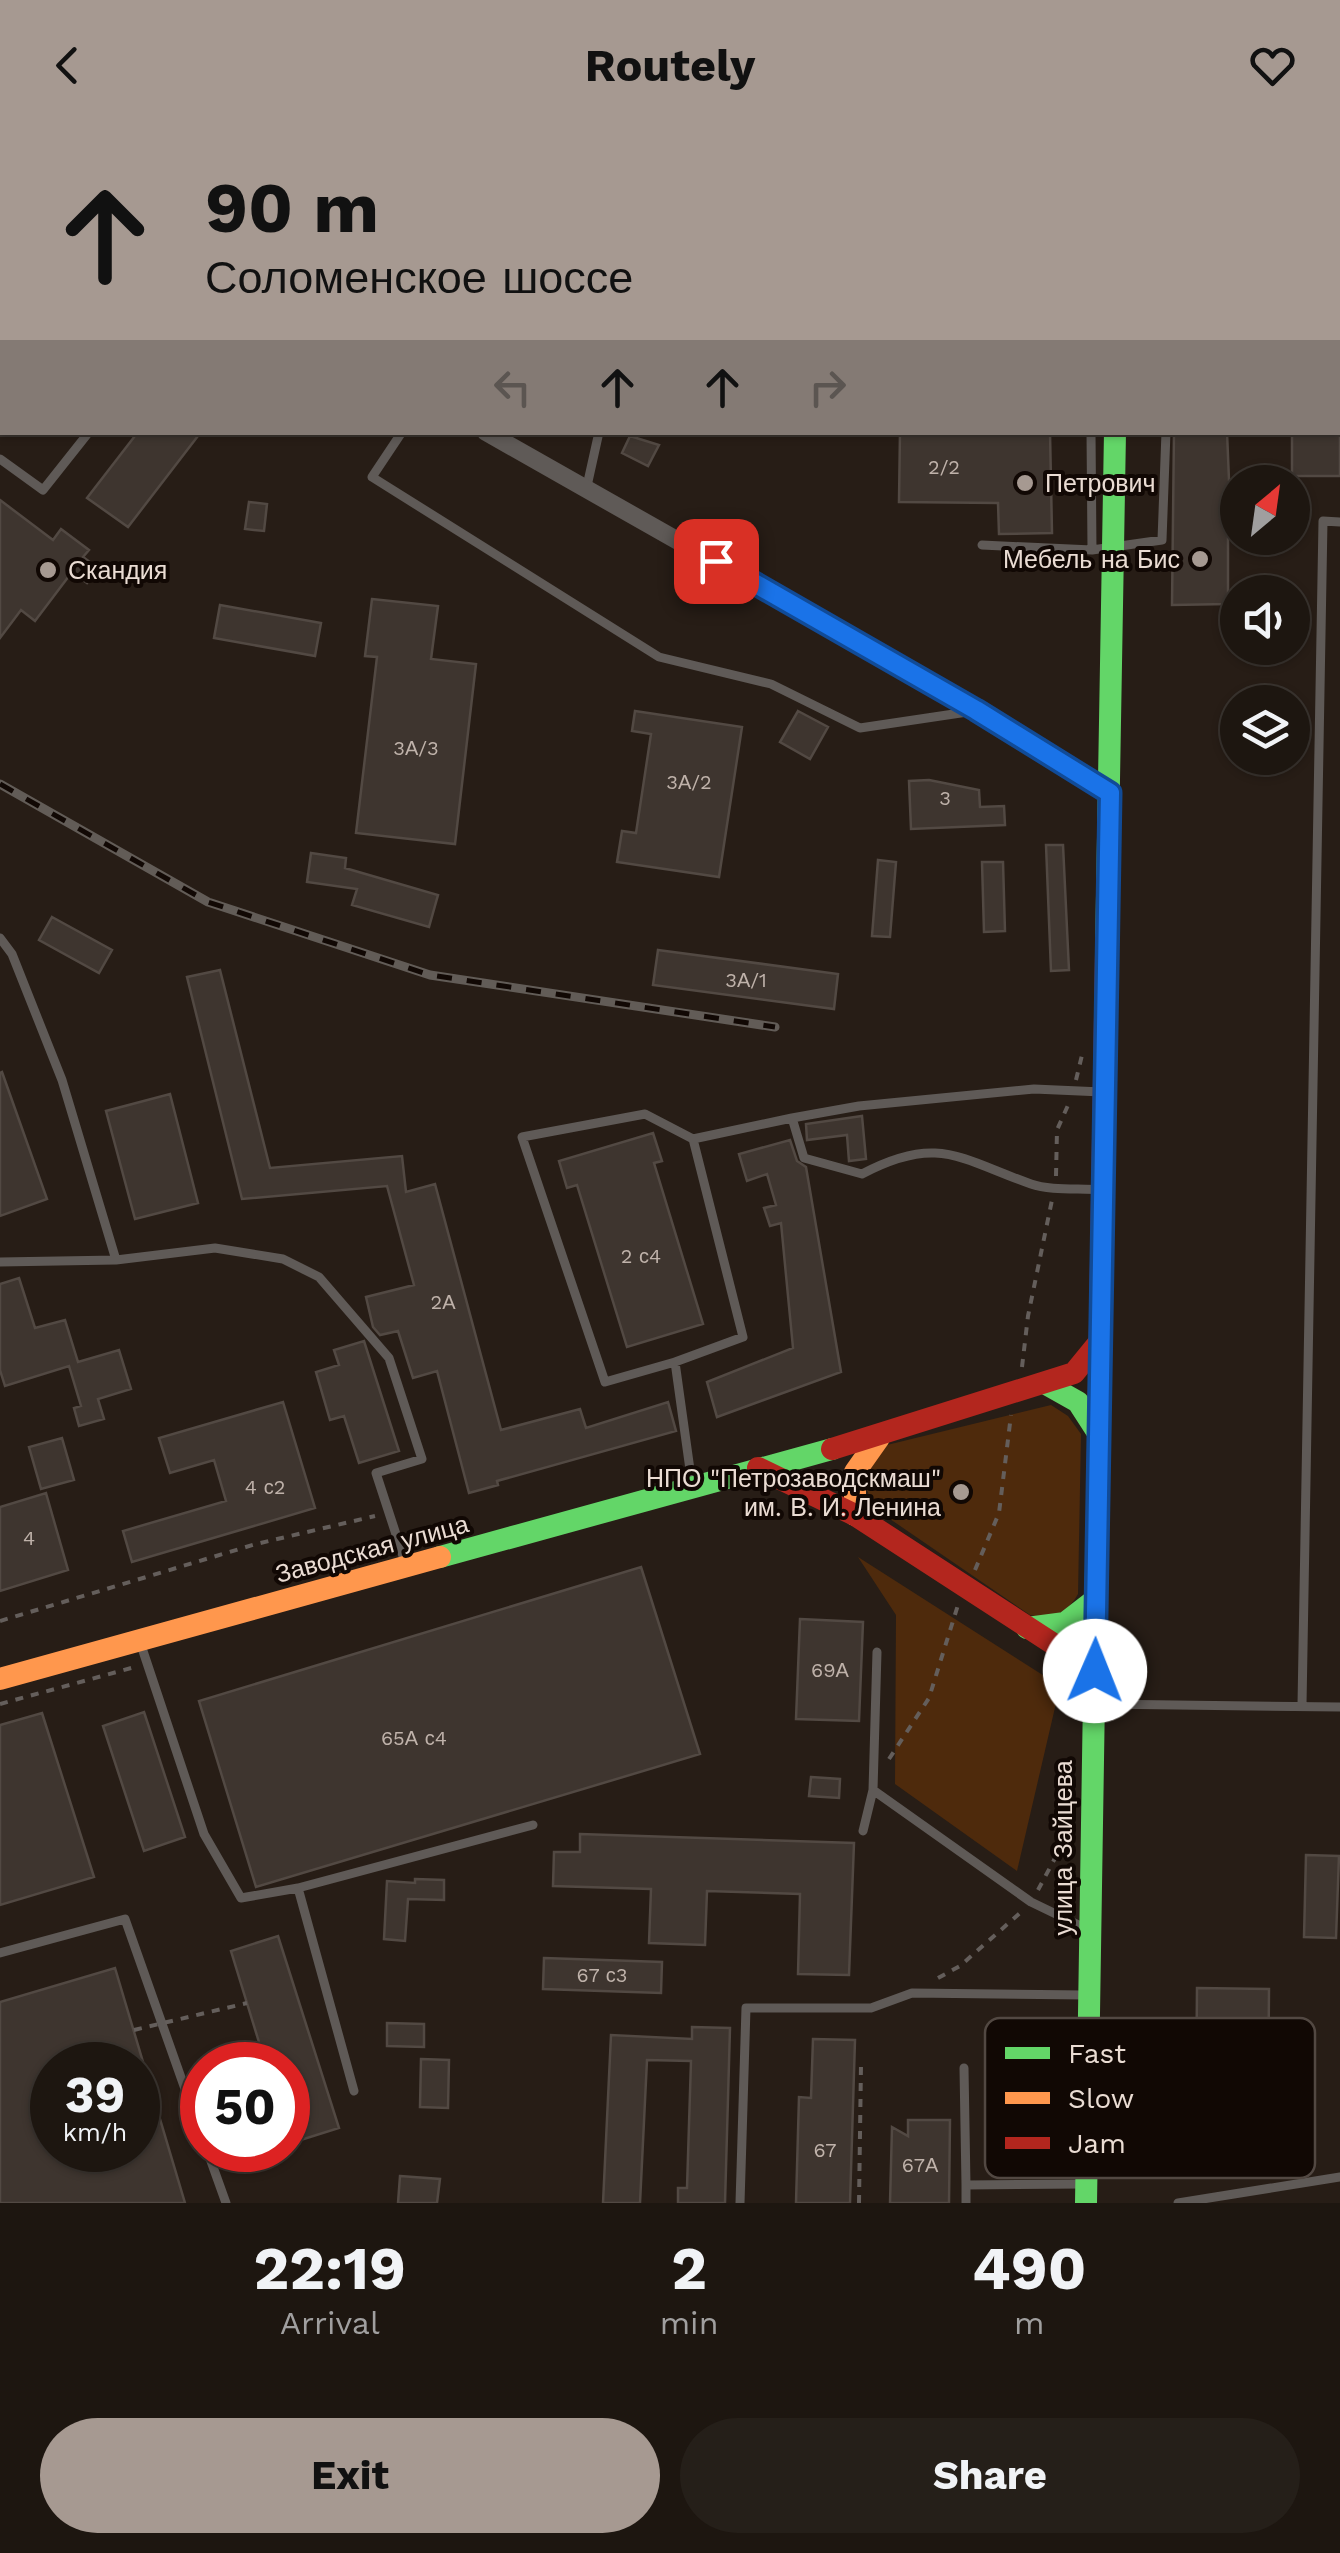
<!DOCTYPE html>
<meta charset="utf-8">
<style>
:root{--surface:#1d1610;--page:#251f19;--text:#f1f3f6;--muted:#a09f9f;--line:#3b3530;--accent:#a69991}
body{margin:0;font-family:"Work Sans",sans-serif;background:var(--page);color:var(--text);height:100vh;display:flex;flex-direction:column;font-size:38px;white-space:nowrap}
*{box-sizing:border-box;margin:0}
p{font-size:32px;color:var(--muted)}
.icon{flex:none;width:55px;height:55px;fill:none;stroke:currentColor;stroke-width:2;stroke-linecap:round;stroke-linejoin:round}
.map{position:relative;height:2073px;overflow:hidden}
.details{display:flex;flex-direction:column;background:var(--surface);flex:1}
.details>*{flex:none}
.top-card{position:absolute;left:0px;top:0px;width:1340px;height:305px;box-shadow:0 2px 8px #0004,0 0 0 2px var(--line);background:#a69991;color:#111;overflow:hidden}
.needle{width:65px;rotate:29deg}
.buttons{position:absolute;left:1220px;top:335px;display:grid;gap:20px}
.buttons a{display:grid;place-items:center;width:90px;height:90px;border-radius:50%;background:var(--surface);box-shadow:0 2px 8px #0004,0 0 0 2px var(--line);font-size:50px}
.speed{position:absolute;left:30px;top:1912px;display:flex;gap:20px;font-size:50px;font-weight:700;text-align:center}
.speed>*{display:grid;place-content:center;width:130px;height:130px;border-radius:50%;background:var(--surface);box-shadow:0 2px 8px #0004,0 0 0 2px var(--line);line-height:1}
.speed small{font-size:25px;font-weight:400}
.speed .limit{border:15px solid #d22;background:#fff;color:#111}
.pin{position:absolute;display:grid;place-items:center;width:85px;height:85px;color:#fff;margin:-42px;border-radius:20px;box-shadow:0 5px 15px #0006}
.me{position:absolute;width:110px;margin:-55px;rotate:1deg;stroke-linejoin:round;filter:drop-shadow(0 0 8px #0008)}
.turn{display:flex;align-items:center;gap:35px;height:210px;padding:0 40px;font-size:45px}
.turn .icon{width:130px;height:130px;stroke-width:2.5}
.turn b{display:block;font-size:70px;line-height:85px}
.lanes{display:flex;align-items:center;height:95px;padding:0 40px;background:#0003;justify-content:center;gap:50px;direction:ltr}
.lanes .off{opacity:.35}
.eta{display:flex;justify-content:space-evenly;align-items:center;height:170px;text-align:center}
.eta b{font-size:60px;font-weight:700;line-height:70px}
.action{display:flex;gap:20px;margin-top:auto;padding:20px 40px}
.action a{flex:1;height:115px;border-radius:60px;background:var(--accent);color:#111;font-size:40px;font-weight:700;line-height:115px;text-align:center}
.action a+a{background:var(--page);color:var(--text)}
header{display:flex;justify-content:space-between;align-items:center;height:130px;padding:0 40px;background:var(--accent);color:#111;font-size:45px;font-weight:700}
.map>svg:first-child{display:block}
.green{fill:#4e2a0c}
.building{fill:#3e352f;stroke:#524943;stroke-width:2.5;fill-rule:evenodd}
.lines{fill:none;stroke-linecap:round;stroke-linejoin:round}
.path{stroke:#645e5b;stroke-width:4;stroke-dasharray:8 8;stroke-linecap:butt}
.lane{stroke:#5f5a57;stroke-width:9}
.street{stroke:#5f5a57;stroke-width:18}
.fast{stroke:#63d668;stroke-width:22}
.slow{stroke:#ff974d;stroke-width:22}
.jam{stroke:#b3261e;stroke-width:22}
.rail-casing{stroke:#625c57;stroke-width:9}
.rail{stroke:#110804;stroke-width:5;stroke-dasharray:15;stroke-linecap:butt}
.path-bridge{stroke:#645e5b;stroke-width:4;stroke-dasharray:8 8;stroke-linecap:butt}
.route-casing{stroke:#114b97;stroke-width:25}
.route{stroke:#1a73e8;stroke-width:18}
.poi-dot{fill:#a69991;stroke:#110804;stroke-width:4}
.labels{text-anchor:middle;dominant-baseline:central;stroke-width:8;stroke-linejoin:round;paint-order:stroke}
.number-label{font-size:20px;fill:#bfb2aa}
.poi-label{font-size:25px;fill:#eadcd3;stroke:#110804;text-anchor:start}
.street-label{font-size:25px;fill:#eadcd3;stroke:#110804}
.key{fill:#110804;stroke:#524842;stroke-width:2.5}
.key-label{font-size:28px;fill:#eadcd3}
</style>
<header><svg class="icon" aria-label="back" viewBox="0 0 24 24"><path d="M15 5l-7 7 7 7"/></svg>Routely<svg class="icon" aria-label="heart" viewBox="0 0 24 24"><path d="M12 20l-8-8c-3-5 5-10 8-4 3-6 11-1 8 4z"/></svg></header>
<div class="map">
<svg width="1340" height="2073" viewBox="0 0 1340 2073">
<rect width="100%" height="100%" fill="#271d16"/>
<path class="green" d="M 0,0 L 197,0 L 201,2 L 2,2 L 2,185 Z
M 1051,1275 L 1068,1286 L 1081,1304 L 1078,1464 C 1067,1484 1052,1490 1030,1485 L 874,1378 L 864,1352 L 871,1331 L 887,1315 Z
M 858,1427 L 1060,1556 L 1017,1741 L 895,1654 L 896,1485 Z"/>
<path class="building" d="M 138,302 L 201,302 L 128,397 L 87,368 Z
M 900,302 L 1050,302 L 1052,403 L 999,404 L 998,373 L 899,372 Z
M 1174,302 L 1227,302 L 1229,350 L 1238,350 L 1238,384 L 1228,385 L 1228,474 L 1172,475 Z
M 1292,302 L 1340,302 L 1340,346 L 1292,346 Z
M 630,306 L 659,315 L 648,336 L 622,323 Z
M 0,370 L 53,410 L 61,399 L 89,420 L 83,427 L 98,438 L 87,453 L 72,442 L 35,491 L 21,480 L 0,508 Z
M 249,372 L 267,374 L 264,401 L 245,399 Z
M 372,469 L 438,476 L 431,529 L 476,534 L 455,714 L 356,703 L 377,527 L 365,526 Z
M 220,475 L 321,493 L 315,526 L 214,508 Z
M 635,581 L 742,597 L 719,747 L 617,732 L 622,701 L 636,703 L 651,604 L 632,601 Z
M 798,581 L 828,597 L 810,629 L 780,612 Z
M 929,650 L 979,660 L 980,677 L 1004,676 L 1005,695 L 911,699 L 909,651 Z
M 1046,715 L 1063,715 L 1069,840 L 1051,841 Z
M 311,723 L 346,728 L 345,738 L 438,765 L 429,797 L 352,775 L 357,759 L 307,752 Z
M 878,730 L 896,732 L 890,807 L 872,806 Z
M 982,732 L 1003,732 L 1005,801 L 984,802 Z
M 52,787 L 112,820 L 99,843 L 39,810 Z
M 658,820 L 838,844 L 834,879 L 653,855 Z
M 220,840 L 270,1038 L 402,1026 L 406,1062 L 435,1054 L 501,1300 L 580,1279 L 586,1298 L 668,1272 L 676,1301 L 497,1351 L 498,1355 L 469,1363 L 437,1241 L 413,1248 L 398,1201 L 380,1205 L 373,1197 L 366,1167 L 414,1155 L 387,1056 L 242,1069 L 187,847 Z
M 2,942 L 47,1069 L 0,1086 L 0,943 Z
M 170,964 L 198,1073 L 135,1089 L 106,981 Z
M 862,986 L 866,1029 L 849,1031 L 847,1005 L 807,1010 L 806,994 Z
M 653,1003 L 662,1031 L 654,1033 L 703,1194 L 627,1217 L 577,1055 L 567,1058 L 559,1031 Z
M 790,1010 L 797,1031 L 806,1037 L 841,1242 L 717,1287 L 707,1252 L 793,1218 L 781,1093 L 770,1096 L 764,1078 L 776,1075 L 767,1044 L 747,1051 L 739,1024 Z
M 19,1148 L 35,1198 L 65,1190 L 78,1232 L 119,1220 L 131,1259 L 98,1269 L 104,1289 L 79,1296 L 74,1278 L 81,1276 L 69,1236 L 5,1256 L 0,1240 L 0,1154 Z
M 364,1211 L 399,1321 L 359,1333 L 344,1286 L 330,1290 L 316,1242 L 339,1235 L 334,1220 Z
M 283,1272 L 315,1378 L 132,1432 L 123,1401 L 226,1371 L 214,1330 L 170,1343 L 159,1308 Z
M 62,1308 L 74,1350 L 41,1359 L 29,1317 Z
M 46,1363 L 68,1440 L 0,1461 L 0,1377 Z
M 641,1437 L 700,1624 L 256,1757 L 199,1571 Z
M 800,1489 L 863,1492 L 859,1591 L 796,1589 Z
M 144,1582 L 185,1707 L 144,1721 L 103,1596 Z
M 42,1583 L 94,1747 L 0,1775 L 0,1595 Z
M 811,1647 L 840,1649 L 839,1668 L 809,1666 Z
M 580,1704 L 854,1713 L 849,1845 L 798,1844 L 800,1764 L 707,1761 L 705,1815 L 649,1813 L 651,1759 L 553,1756 L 554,1722 L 580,1722 Z
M 1306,1725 L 1339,1726 L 1336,1808 L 1304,1807 Z
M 415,1749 L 444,1750 L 444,1770 L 408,1769 L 405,1811 L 384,1809 L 387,1751 L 415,1753 Z
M 278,1806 L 339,1998 L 291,2013 L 288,1935 L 266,1935 L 231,1821 Z
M 544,1828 L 662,1832 L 661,1863 L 543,1859 Z
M 115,1838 L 185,2073 L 0,2073 L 0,1872 ZM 52,1935 L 138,1935 L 138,2020 L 52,2020 Z
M 1197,1858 L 1269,1859 L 1268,1972 L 1196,1972 Z
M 387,1893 L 424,1894 L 424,1917 L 387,1916 Z
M 692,1897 L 730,1898 L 725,2073 L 678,2073 L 678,2058 L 687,2058 L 691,1931 L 647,1930 L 640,2073 L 603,2073 L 611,1905 L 692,1909 Z
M 813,1909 L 855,1910 L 850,2073 L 796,2073 L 799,1967 L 811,1968 Z
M 421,1929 L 449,1930 L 448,1978 L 420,1977 Z
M 908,1990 L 950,1990 L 949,2073 L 890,2073 L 892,1997 L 908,2006 Z
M 400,2046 L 440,2049 L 437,2073 L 398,2073 Z"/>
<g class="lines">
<path class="path" d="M 1076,950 L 1082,925
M 1056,1046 L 1057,1000 L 1069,973
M 1022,1237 L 1028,1186 L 1052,1070
M 975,1440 L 999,1383 L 1011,1285
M 0,1491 L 256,1414 L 375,1386
M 0,1574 L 135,1537
M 889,1629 L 929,1568 L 958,1475
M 1038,1760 L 1069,1702
M 938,1848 L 960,1836 L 1020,1783
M 859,2073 L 861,1935"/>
<path class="lane" d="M 1149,0 L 1149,2
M 1092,2 L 1092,0
M 402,302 L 372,347 L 659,527 L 771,554 L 860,598 L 974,581
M 1091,302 L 1092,420
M 0,329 L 43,360 L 89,302
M 587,356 L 599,302
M 982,415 L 1092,420 L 1162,410 L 1166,302
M 0,808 L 12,824 L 62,950 L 116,1130
M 792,988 L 859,976 L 1034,959 L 1102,962
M 693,1009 L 792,988 L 804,1028 L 862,1044 C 938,1004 960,1029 1031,1054 C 1051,1061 1080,1058 1101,1060
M 0,1132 L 116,1130 L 215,1118 L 283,1129 L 319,1147 L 389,1228 L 422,1329 L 376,1343 L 406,1435
M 675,1232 L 743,1207 L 693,1009 L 645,984 L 522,1007 L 605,1252 L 675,1232 L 692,1354
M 140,1512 L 204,1704 L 241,1768 L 298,1758 L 533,1695
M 1099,1574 L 1340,1577
M 1302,1575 L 1323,391 L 1340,392
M 873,1660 L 1031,1772 L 1089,1800
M 863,1701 L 873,1660 L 877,1522
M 298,1758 L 354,1961
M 0,1823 L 125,1789 L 202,2007
M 964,1938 L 966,2055 L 1084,2054
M 207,2020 L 226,2073
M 740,2073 L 746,1878 L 871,1878 L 912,1863 L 1086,1865
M 966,2073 L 966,2055
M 1178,2073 L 1340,2047"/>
<path class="street" d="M 134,0 L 137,2
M 329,0 L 329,2
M 486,302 L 976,580 L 1110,663"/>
<path class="fast" d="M 1118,0 L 1118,2
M 1106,823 L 1115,302
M 1046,1254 L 1078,1272 L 1098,1303
M 440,1427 L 832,1319
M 1027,1498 L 1065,1493 L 1096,1469
M 1086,2073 L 1096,1440"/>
<path class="slow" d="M 855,1385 L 855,1342 L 879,1308
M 0,1549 L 440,1427"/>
<path class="jam" d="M 832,1319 L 1074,1243 L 1101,1210
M 758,1338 L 855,1385 L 1095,1541
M 1096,1440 L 1106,823"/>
<defs>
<path id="rail" d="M 0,654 L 208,772 L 430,845 L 775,897"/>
</defs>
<use href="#rail" class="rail-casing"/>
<use href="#rail" class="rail"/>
<path class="path-bridge" d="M 134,1900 L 247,1873"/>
</g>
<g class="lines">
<defs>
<path id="route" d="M 716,431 L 976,580 L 1110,663 L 1095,1541"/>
</defs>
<use href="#route" class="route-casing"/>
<use href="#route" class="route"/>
</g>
<g class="poi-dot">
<circle cx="1025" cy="353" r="10"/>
<circle cx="1200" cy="429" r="10"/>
<circle cx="48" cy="440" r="10"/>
<circle cx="961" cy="1362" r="10"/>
</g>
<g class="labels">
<g class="number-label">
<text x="944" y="337">2/2</text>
<text x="416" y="618">3А/3</text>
<text x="689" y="652">3А/2</text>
<text x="945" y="668">3</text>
<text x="746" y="850">3А/1</text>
<text x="641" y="1126">2 с4</text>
<text x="443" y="1172">2А</text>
<text x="265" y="1357">4 с2</text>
<text x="29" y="1408">4</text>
<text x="830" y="1540">69А</text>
<text x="414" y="1608">65А с4</text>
<text x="602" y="1845">67 с3</text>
<text x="825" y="2020">67</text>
<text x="920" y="2035">67А</text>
</g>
<g class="poi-label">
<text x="1045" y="353">Петрович</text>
<text x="1180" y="429" text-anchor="end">Мебель на Бис</text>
<text x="68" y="440">Скандия</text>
<text x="941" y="1348" text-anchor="end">НПО "Петрозаводскмаш"<tspan x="941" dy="29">им. В. И. Ленина</tspan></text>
</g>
<g class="street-label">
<text transform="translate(372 1419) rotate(-15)">Заводская улица</text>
<text transform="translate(1063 1718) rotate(-90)">улица Зайцева</text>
</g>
</g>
<rect x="985" y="1888" width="330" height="160" rx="15" class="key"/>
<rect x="1005" y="1917" width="45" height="12" fill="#63d668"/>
<rect x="1005" y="1962" width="45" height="12" fill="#ff974d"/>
<rect x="1005" y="2007" width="45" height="12" fill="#b3261e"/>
<g class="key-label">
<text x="1068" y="1933">Fast</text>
<text x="1068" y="1978">Slow</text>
<text x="1068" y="2023">Jam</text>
</g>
</svg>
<div class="buttons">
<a><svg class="needle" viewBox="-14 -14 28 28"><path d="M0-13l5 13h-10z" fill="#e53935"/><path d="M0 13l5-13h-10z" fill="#a09f9f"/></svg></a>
<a><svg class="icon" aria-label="sound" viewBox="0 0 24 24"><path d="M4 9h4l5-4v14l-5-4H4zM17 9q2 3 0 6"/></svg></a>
<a><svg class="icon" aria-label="layers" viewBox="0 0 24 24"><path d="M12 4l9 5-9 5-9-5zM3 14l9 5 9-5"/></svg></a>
</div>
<div class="speed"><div>39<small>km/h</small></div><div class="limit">50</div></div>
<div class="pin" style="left:716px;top:431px;background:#d93025"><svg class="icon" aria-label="arrive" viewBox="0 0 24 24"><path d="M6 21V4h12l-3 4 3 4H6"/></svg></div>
<svg class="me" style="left:1095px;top:1541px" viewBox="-20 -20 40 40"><circle r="19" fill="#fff"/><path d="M0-13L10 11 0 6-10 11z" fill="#1a73e8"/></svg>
<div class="top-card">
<div class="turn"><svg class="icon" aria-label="ahead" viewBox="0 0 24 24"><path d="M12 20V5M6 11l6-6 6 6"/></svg><div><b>90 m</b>Соломенское шоссе</div></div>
<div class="lanes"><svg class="icon off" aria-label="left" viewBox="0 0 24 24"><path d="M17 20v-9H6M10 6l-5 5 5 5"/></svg><svg class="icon" aria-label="ahead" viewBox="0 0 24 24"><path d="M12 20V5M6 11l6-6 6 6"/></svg><svg class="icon" aria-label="ahead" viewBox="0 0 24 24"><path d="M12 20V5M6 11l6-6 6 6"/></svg><svg class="icon off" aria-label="right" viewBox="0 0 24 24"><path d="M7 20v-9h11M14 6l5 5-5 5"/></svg></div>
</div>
</div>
<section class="details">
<div class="eta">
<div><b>22:19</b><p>Arrival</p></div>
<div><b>2</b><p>min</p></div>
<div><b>490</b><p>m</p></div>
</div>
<div class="action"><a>Exit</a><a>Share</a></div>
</section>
